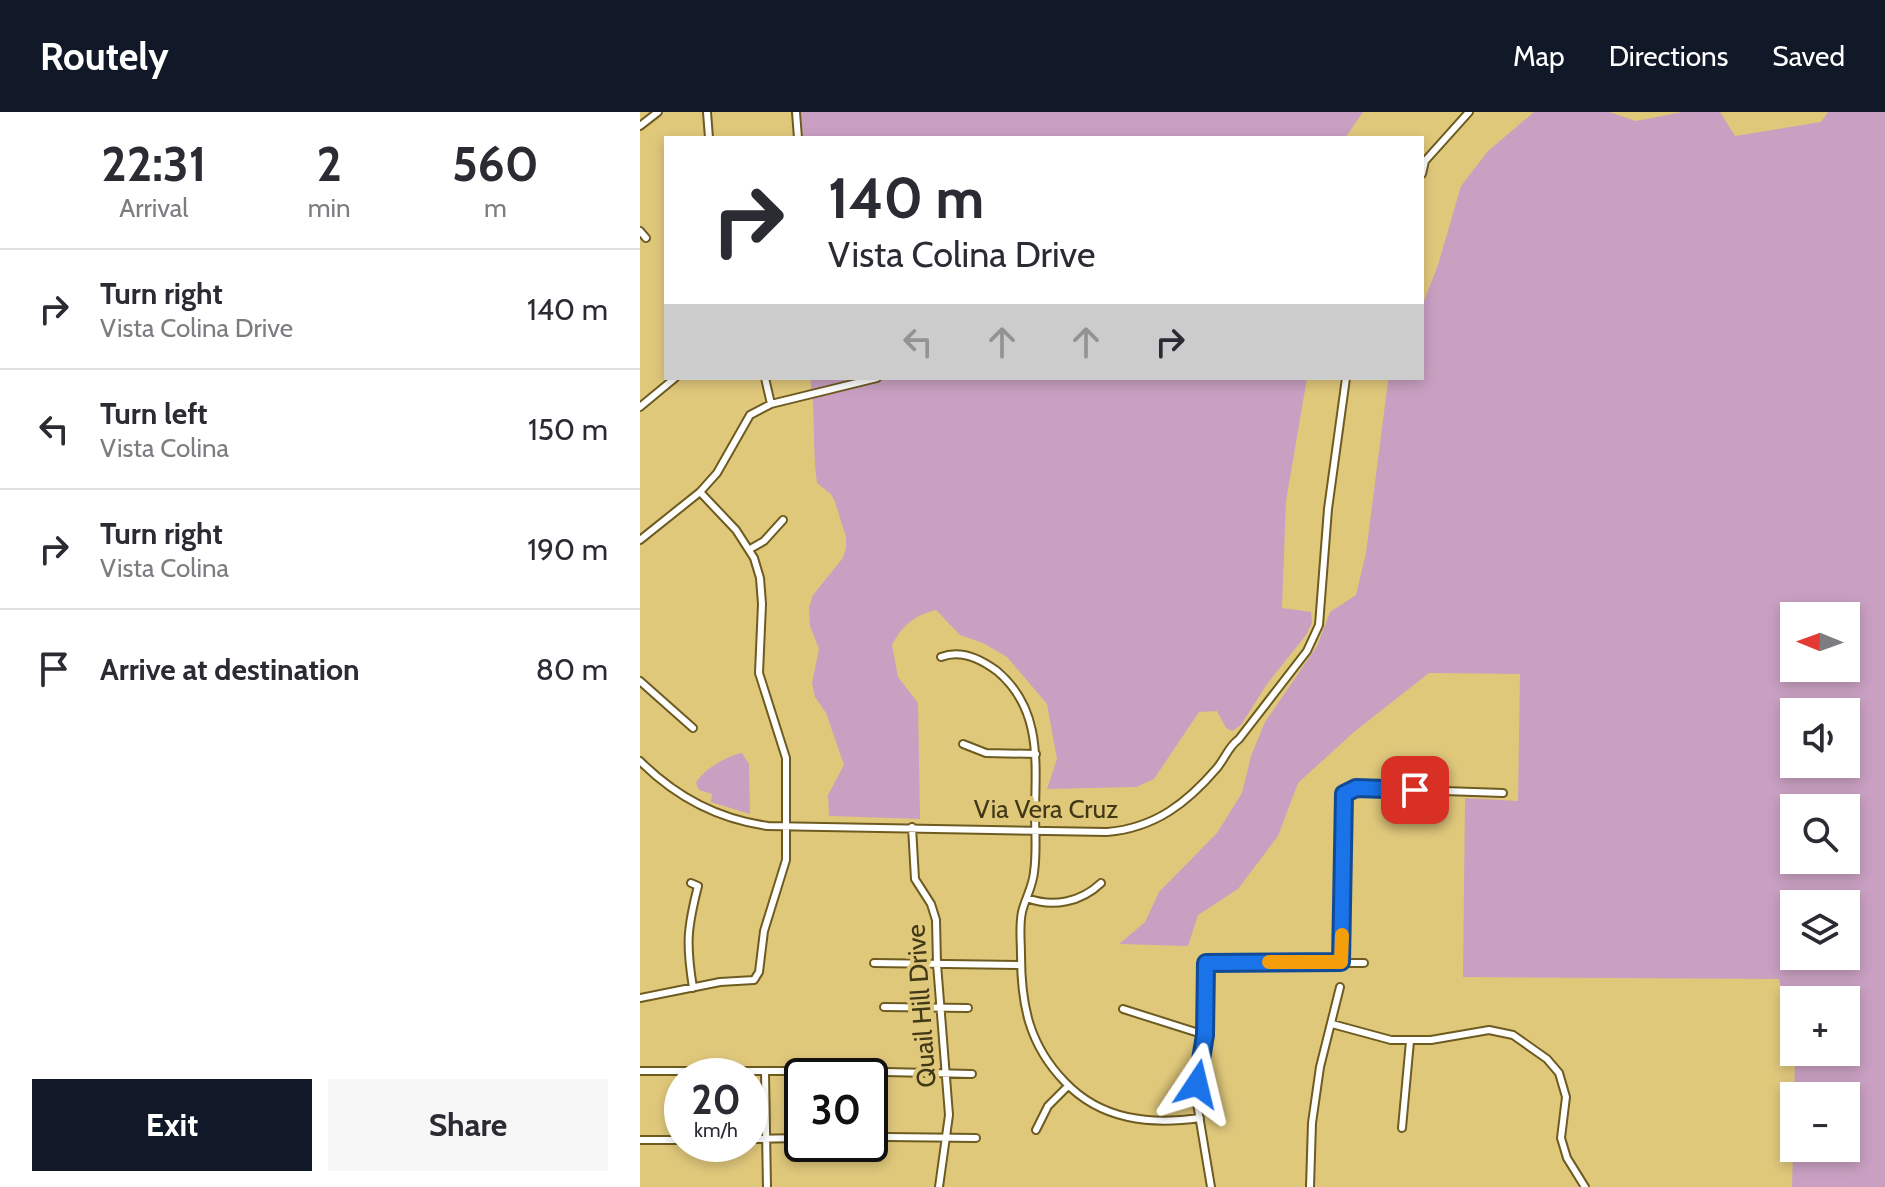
<!DOCTYPE html>
<meta charset="utf-8">
<style>
:root{--surface:#fff;--page:#f7f7f7;--text:#2b2b33;--muted:#7c7c81;--line:#e1e1e2;--accent:#111827}
body{margin:0;font-family:Cabin,sans-serif;background:var(--page);color:var(--text);height:100vh;display:flex;flex-direction:column;font-size:30px;white-space:nowrap}
*{box-sizing:border-box;margin:0}
p{font-size:26px;color:var(--muted)}
.icon{flex:none;width:44px;height:44px;fill:none;stroke:currentColor;stroke-width:2;stroke-linecap:round;stroke-linejoin:round}
.map{position:relative;flex:1;overflow:hidden}
.drawer{display:flex;flex-direction:column;background:var(--surface);width:640px}
.drawer>*{flex:none}
.banner{position:absolute;left:24px;top:24px;width:760px;height:244px;border-radius:0px;box-shadow:0 4px 12px #0003;background:#fff;color:var(--text);overflow:hidden}
.needle{width:52px;rotate:271deg}
.controls{position:absolute;left:1140px;top:490px;display:grid;gap:16px}
.controls a{display:grid;place-items:center;width:80px;height:80px;border-radius:0px;background:var(--surface);box-shadow:0 4px 12px #0003;font-size:40px}
.speed{position:absolute;left:24px;top:946px;display:flex;gap:16px;font-size:40px;font-weight:700;text-align:center}
.speed>*{display:grid;place-content:center;width:104px;height:104px;border-radius:50%;background:var(--surface);box-shadow:0 4px 12px #0003;line-height:1}
.speed small{font-size:20px;font-weight:400}
.speed .limit{border:4px solid #111;border-radius:12px;background:#fff;color:#111}
.pin{position:absolute;display:grid;place-items:center;width:68px;height:68px;color:#fff;margin:-34px;border-radius:16px;box-shadow:0 4px 12px #0006}
.me{position:absolute;width:88px;margin:-44px;rotate:10deg;stroke-linejoin:round;filter:drop-shadow(0 0 6px #0008)}
.turn{display:flex;align-items:center;gap:28px;height:168px;padding:0 32px;font-size:36px}
.turn .icon{width:104px;height:104px;stroke-width:2.5}
.turn b{display:block;font-size:56px;line-height:68px}
.lanes{display:flex;align-items:center;height:76px;padding:0 32px;background:#0003;justify-content:center;gap:40px;direction:ltr}
.lanes .off{opacity:.35}
.eta{display:flex;justify-content:space-evenly;align-items:center;height:136px;text-align:center}
.eta b{font-size:48px;font-weight:700;line-height:56px}
.cta{display:flex;gap:16px;margin-top:auto;padding:16px 32px}
.cta a{flex:1;height:92px;border-radius:0px;background:var(--accent);color:#fff;font-size:32px;font-weight:700;line-height:92px;text-align:center}
.cta a+a{background:var(--page);color:var(--text)}
ul{padding:0;list-style:none}
li{display:flex;align-items:center;gap:24px;height:120px;padding:0 32px;border-top:2px solid var(--line)}
li div{flex:1}
li b{display:block;font-size:30px}
li em{font-style:normal}
header{display:flex;align-items:center;gap:48px;box-sizing:border-box;height:112px;padding:0 40px;background:var(--accent);color:#fff}
header strong{font-size:38px}
nav{display:flex;gap:44px;margin-inline-start:auto;font-size:28px}
main{display:flex;flex:1;min-height:0}
.map>svg:first-child{display:block}
.green{fill:#c9a0c2;fill-rule:evenodd}
.lines{fill:none;stroke-linecap:round;stroke-linejoin:round}
.minor-casing{stroke:#6d5b20;stroke-width:10}
.minor{stroke:#fff;stroke-width:6}
.route-casing{stroke:#114b97;stroke-width:20}
.route{stroke:#1a73e8;stroke-width:14}
.slow{stroke:#f59e0b;stroke-width:14}
.labels{text-anchor:middle;dominant-baseline:central;stroke-width:8;stroke-linejoin:round;paint-order:stroke}
.street-label{font-size:26px;fill:#413817;stroke:#e0c87b}
</style>
<header>
<strong>Routely</strong>
<nav><a>Map</a><a>Directions</a><a>Saved</a></nav>
</header>
<main>
<section class="drawer">
<div class="eta">
<div><b>22:31</b><p>Arrival</p></div>
<div><b>2</b><p>min</p></div>
<div><b>560</b><p>m</p></div>
</div>
<ul>
<li><svg class="icon" aria-label="right" viewBox="0 0 24 24"><path d="M7 20v-9h11M14 6l5 5-5 5"/></svg><div><b>Turn right</b><p>Vista Colina Drive</p></div><em>140 m</em></li>
<li><svg class="icon" aria-label="left" viewBox="0 0 24 24"><path d="M17 20v-9H6M10 6l-5 5 5 5"/></svg><div><b>Turn left</b><p>Vista Colina</p></div><em>150 m</em></li>
<li><svg class="icon" aria-label="right" viewBox="0 0 24 24"><path d="M7 20v-9h11M14 6l5 5-5 5"/></svg><div><b>Turn right</b><p>Vista Colina</p></div><em>190 m</em></li>
<li><svg class="icon" aria-label="arrive" viewBox="0 0 24 24"><path d="M6 21V4h12l-3 4 3 4H6"/></svg><div><b>Arrive at destination</b></div><em>80 m</em></li>
</ul>
<div class="cta"><a>Exit</a><a>Share</a></div>
</section>
<div class="map">
<svg width="1245" height="1075" viewBox="0 0 1245 1075">
<rect width="100%" height="100%" fill="#e0c87b"/>
<path class="green" d="M 161,0 L 723,0 L 705,26 L 163,26 Z
M 894,0 L 969,0 L 996,9 L 1043,0 L 1080,0 L 1095,24 L 1181,10 L 1188,0 L 1245,0 L 1245,1075 L 1152,1075 L 1154,999 L 1154,1036 L 1206,1036 L 1206,984 L 1154,984 L 1155,952 L 1139,867 L 823,865 L 825,686 L 878,689 L 880,562 L 789,561 L 714,620 L 658,671 L 638,724 L 598,777 L 558,803 L 548,834 L 479,832 L 505,810 L 519,780 L 577,721 L 602,681 L 611,644 L 625,610 L 677,534 L 690,500 L 716,483 L 726,441 L 748,269 L 749,266 L 782,266 L 782,194 L 798,153 L 821,74 L 848,39 ZM 1206,504 L 1206,556 L 1154,556 L 1154,504 ZM 1154,600 L 1206,600 L 1206,652 L 1154,652 ZM 1154,696 L 1206,696 L 1206,748 L 1154,748 ZM 1206,792 L 1206,844 L 1154,844 L 1154,792 ZM 1206,888 L 1206,940 L 1154,940 L 1154,888 Z
M 170,266 L 667,266 L 646,389 L 642,496 L 671,500 L 672,511 L 666,523 L 627,572 L 601,613 L 592,619 L 586,616 L 577,599 L 559,600 L 514,667 L 496,675 L 407,677 L 417,647 L 407,592 L 367,545 L 343,531 L 320,523 L 296,498 C 274,503 262,514 252,533 L 258,565 L 278,591 L 280,707 L 189,704 L 188,683 L 204,653 L 186,601 L 175,585 L 172,571 L 179,537 L 170,514 L 169,496 L 173,483 L 202,447 L 206,437 L 206,425 L 195,390 L 191,382 L 177,371 C 172,336 176,301 170,266 Z
M 102,641 L 109,652 L 110,702 L 71,690 L 72,682 L 59,678 L 56,671 C 62,658 89,643 102,641 Z"/>
<g class="lines">
<defs>
<path id="minor" d="M 67,0 L 69,26
M 156,0 L 158,26
M 0,14 L 18,0
M 782,62 L 785,49 L 829,0
M 0,119 L 6,126
M 125,266 L 131,292
M 0,295 L 35,266
M 0,428 L 60,380 L 77,361 L 110,303 L 131,292 L 237,266
M 110,437 L 124,429 L 143,408
M 301,545 C 321,537 341,547 357,559 C 401,596 396,647 395,699 C 395,719 397,740 394,760 C 393,774 385,787 382,800 C 379,814 381,829 381,843 C 381,893 389,933 425,970 C 461,1008 510,1013 560,1006
M 0,569 L 53,616
M 323,632 L 346,641 L 396,642
M 0,649 C 36,685 77,707 128,714 L 467,720 C 515,716 547,691 577,656 C 586,645 588,635 599,627 L 667,539 L 679,513 L 688,397 L 706,266
M 272,715 L 275,767 L 291,792 L 296,808 L 297,852 L 309,1003 L 299,1075
M 51,771 L 58,774 C 47,817 46,832 53,876
M 387,786 C 413,796 441,790 461,771
M 701,850 L 704,682 L 716,676 L 863,681
M 234,851 L 381,853
M 0,886 L 80,870 L 114,868 L 119,860 L 124,819 L 146,748 L 146,646 L 119,561 L 122,492 L 120,466 L 114,446 L 96,418 L 60,380
M 244,895 L 328,896
M 483,897 L 565,923
M 692,912 L 751,928 L 791,928 L 849,918 L 873,923 L 907,947 L 919,961 L 926,985 L 921,1026 L 927,1046 L 945,1075
M 0,959 L 193,959
M 246,960 L 332,962
M 125,961 L 127,1075
M 762,1016 L 770,929
M 396,1018 L 408,994 L 428,974
M 247,1025 L 336,1026
M 110,1027 L 162,1026
M 0,1028 L 42,1028
M 571,1075 L 557,991 L 565,923 L 566,851 L 724,851
M 670,1075 L 672,1011 L 680,955 L 700,875"/>
</defs>
<use href="#minor" class="minor-casing"/>
<use href="#minor" class="minor"/>
</g>
<g class="lines">
<defs>
<path id="route" d="M 557,972 L 565,923 L 566,851 L 701,850 L 704,682 L 716,676 L 775,678"/>
</defs>
<use href="#route" class="route-casing"/>
<use href="#route" class="route"/>
<path class="slow" d="M 629,850 L 701,850 L 702,823"/>
</g>
<g class="labels">
<g class="street-label">
<text x="406" y="697">Via Vera Cruz</text>
<text transform="translate(281 894) rotate(-94)">Quail Hill Drive</text>
</g>
</g>
</svg>
<div class="controls">
<a><svg class="needle" viewBox="-14 -14 28 28"><path d="M0-13l5 13h-10z" fill="#e53935"/><path d="M0 13l5-13h-10z" fill="#7c7c81"/></svg></a>
<a><svg class="icon" aria-label="sound" viewBox="0 0 24 24"><path d="M4 9h4l5-4v14l-5-4H4zM17 9q2 3 0 6"/></svg></a>
<a><svg class="icon" aria-label="search" viewBox="0 0 24 24"><circle cx="10" cy="10" r="6"/><path d="M15 15l6 6"/></svg></a>
<a><svg class="icon" aria-label="layers" viewBox="0 0 24 24"><path d="M12 4l9 5-9 5-9-5zM3 14l9 5 9-5"/></svg></a>
<a>+</a>
<a>−</a>
</div>
<div class="speed"><div>20<small>km/h</small></div><div class="limit">30</div></div>
<div class="pin" style="left:775px;top:678px;background:#d93025"><svg class="icon" aria-label="arrive" viewBox="0 0 24 24"><path d="M6 21V4h12l-3 4 3 4H6"/></svg></div>
<svg class="me" style="left:557px;top:972px" viewBox="-20 -20 40 40"><path d="M0-17L14 15 0 8-14 15z" fill="#1a73e8" stroke="#fff" stroke-width="4"/></svg>
<div class="banner">
<div class="turn"><svg class="icon" aria-label="right" viewBox="0 0 24 24"><path d="M7 20v-9h11M14 6l5 5-5 5"/></svg><div><b>140 m</b>Vista Colina Drive</div></div>
<div class="lanes"><svg class="icon off" aria-label="left" viewBox="0 0 24 24"><path d="M17 20v-9H6M10 6l-5 5 5 5"/></svg><svg class="icon off" aria-label="ahead" viewBox="0 0 24 24"><path d="M12 20V5M6 11l6-6 6 6"/></svg><svg class="icon off" aria-label="ahead" viewBox="0 0 24 24"><path d="M12 20V5M6 11l6-6 6 6"/></svg><svg class="icon" aria-label="right" viewBox="0 0 24 24"><path d="M7 20v-9h11M14 6l5 5-5 5"/></svg></div>
</div>
</div>
</main>
